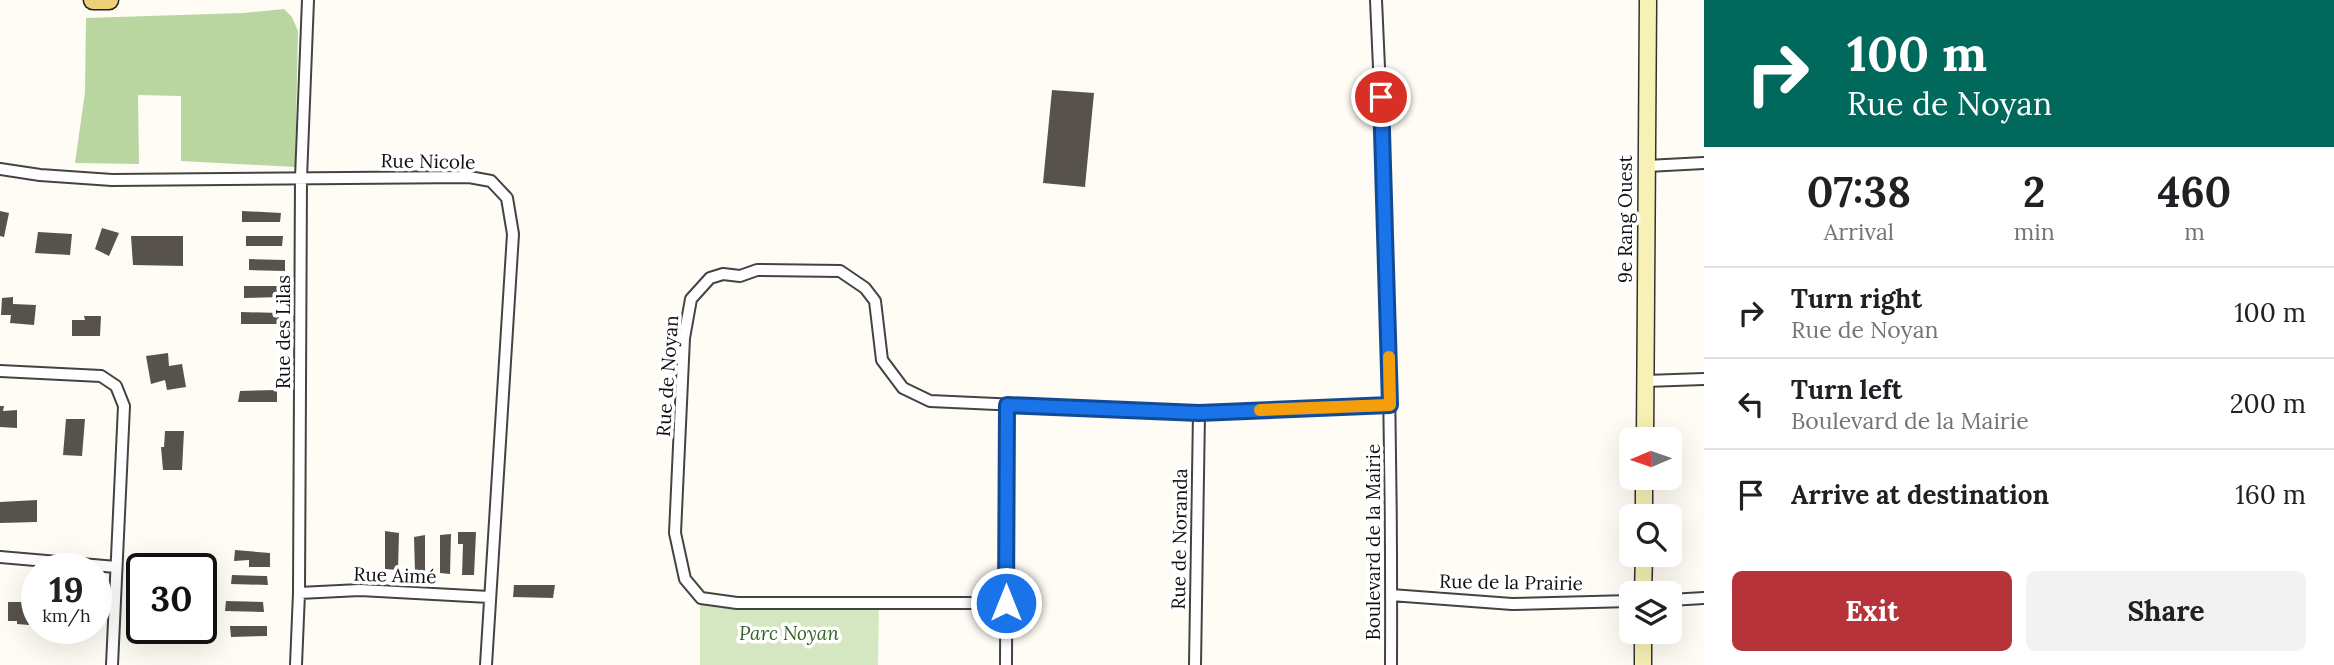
<!DOCTYPE html>
<meta charset="utf-8">
<style>
:root{--surface:#fff;--page:#f2f2f2;--text:#202124;--muted:#757577;--line:#e0e0e0;--accent:#b63339}
body{margin:0;font-family:Lora,serif;background:var(--page);color:var(--text);height:100vh;display:flex;flex-direction:column;font-size:26px;white-space:nowrap}
*{box-sizing:border-box;margin:0}
p{font-size:23px;color:var(--muted)}
.icon{flex:none;width:38px;height:38px;fill:none;stroke:currentColor;stroke-width:2;stroke-linecap:round;stroke-linejoin:round}
.map{position:relative;flex:1;overflow:hidden}
.side{display:flex;flex-direction:column;background:var(--surface);width:630px}
.side>*{flex:none}
.hud{background:#00695c;color:#fff;overflow:hidden}
.needle{width:46px;rotate:268deg}
.fabs{position:absolute;left:1619px;top:427px;display:grid;gap:14px}
.fabs a{display:grid;place-items:center;width:63px;height:63px;border-radius:10px;background:var(--surface);box-shadow:0 7px 28px #0002;font-size:35px}
.speed{position:absolute;left:21px;top:553px;display:flex;gap:14px;font-size:35px;font-weight:700;text-align:center}
.speed>*{display:grid;place-content:center;width:91px;height:91px;border-radius:50%;background:var(--surface);box-shadow:0 7px 28px #0002;line-height:1}
.speed small{font-size:18px;font-weight:400}
.speed .limit{border:4px solid #111;border-radius:10px;background:#fff;color:#111}
.pin{position:absolute;display:grid;place-items:center;width:60px;height:60px;color:#fff;margin:-30px;border:4px solid #fff;border-radius:50%;box-shadow:0 2px 7px #0007}
.me{position:absolute;width:77px;margin:-38px;rotate:0deg;stroke-linejoin:round;filter:drop-shadow(0 0 5px #0008)}
.turn{display:flex;align-items:center;gap:24px;height:147px;padding:0 28px;font-size:32px}
.turn .icon{width:91px;height:91px;stroke-width:2.5}
.turn b{display:block;font-size:49px;line-height:60px}
.eta{display:flex;justify-content:space-evenly;align-items:center;height:119px;text-align:center}
.eta b{font-size:42px;font-weight:800;line-height:49px}
.primary-button{display:flex;gap:14px;margin-top:auto;padding:14px 28px}
.primary-button a{flex:1;height:80px;border-radius:10px;background:var(--accent);color:#fff;font-size:28px;font-weight:800;line-height:80px;text-align:center}
.primary-button a+a{background:var(--page);color:var(--text)}
ul{padding:0;list-style:none}
li{display:flex;align-items:center;gap:21px;height:91px;padding:0 28px;border-top:2px solid var(--line)}
li div{flex:1}
li b{display:block;font-size:26px}
li em{font-style:normal}
main{display:flex;flex:1;min-height:0}
.map>svg:first-child{display:block}
.green{fill:#d4e7c0}
.forest{fill:#b9d6a0}
.building{fill:#58524d}
.lines{fill:none;stroke-linecap:round;stroke-linejoin:round}
.street-casing{stroke:#434343;stroke-width:14}
.secondary-casing{stroke:#323232;stroke-width:19}
.primary-casing{stroke:#212121;stroke-width:21}
.street{stroke:#fff;stroke-width:10}
.secondary{stroke:#f8f1b5;stroke-width:16}
.primary{stroke:#edd075;stroke-width:18}
.route-casing{stroke:#114b97;stroke-width:18}
.route{stroke:#1a73e8;stroke-width:12}
.slow{stroke:#f59e0b;stroke-width:12}
.labels{text-anchor:middle;dominant-baseline:central;stroke-width:7;stroke-linejoin:round;paint-order:stroke}
.street-label{font-size:19px;fill:#101010;stroke:#fff}
.park-label{font-size:19px;font-style:italic;fill:#326425;stroke:#fff}
</style>
<main>
<div class="map">
<svg width="1704" height="665" viewBox="0 0 1704 665">
<rect width="100%" height="100%" fill="#fefcf5"/>
<path class="green" d="M 700,600 L 879,602 L 878,665 L 700,665 Z"/>
<path class="forest" d="M 284,9 L 292,17 L 298,31 L 295,167 L 181,161 L 181,96 L 138,95 L 139,164 L 75,163 L 85,92 L 86,18 L 243,13 Z"/>
<path class="building" d="M 1052,90 L 1094,93 L 1085,187 L 1043,183 Z
M 0,211 L 9,213 L 4,237 L 0,236 Z
M 242,211 L 281,213 L 280,222 L 242,222 Z
M 102,228 L 119,233 L 109,256 L 95,249 Z
M 38,232 L 72,234 L 70,255 L 35,253 Z
M 131,236 L 183,236 L 183,266 L 133,265 Z
M 246,236 L 283,236 L 282,246 L 246,246 Z
M 249,259 L 285,260 L 285,271 L 249,270 Z
M 244,286 L 282,286 L 282,297 L 244,298 Z
M 13,297 L 13,304 L 36,305 L 34,325 L 10,323 L 11,315 L 1,315 L 2,298 Z
M 241,312 L 279,313 L 279,324 L 241,324 Z
M 84,316 L 101,316 L 100,336 L 72,336 L 72,320 L 85,320 Z
M 168,353 L 169,366 L 182,364 L 186,387 L 167,390 L 165,380 L 151,384 L 146,356 Z
M 277,390 L 277,402 L 238,402 L 240,391 Z
M 0,406 L 4,406 L 3,411 L 17,410 L 17,428 L 0,427 Z
M 66,419 L 85,419 L 82,456 L 63,455 Z
M 165,431 L 184,431 L 182,470 L 163,470 L 161,447 L 164,447 Z
M 37,500 L 37,522 L 0,523 L 0,502 Z
M 385,531 L 399,533 L 398,570 L 385,569 Z
M 458,532 L 476,532 L 474,575 L 462,575 L 463,544 L 458,544 Z
M 451,534 L 450,574 L 440,573 L 440,535 Z
M 425,535 L 425,572 L 415,572 L 414,537 Z
M 235,550 L 270,553 L 270,567 L 249,567 L 249,560 L 234,561 Z
M 232,575 L 267,576 L 268,585 L 231,584 Z
M 514,585 L 555,585 L 553,598 L 513,597 Z
M 226,601 L 263,602 L 264,612 L 225,611 Z
M 8,602 L 37,602 L 37,619 L 30,618 L 29,625 L 17,624 L 17,621 L 8,621 Z
M 230,626 L 267,626 L 267,636 L 231,637 Z"/>
<g class="lines">
<defs>
<path id="street" d="M 1376,0 C 1387,222 1392,443 1391,665
M 1647,166 L 1704,163
M 0,169 L 40,175 L 112,180 L 469,177 L 491,181 L 507,198 L 513,234 L 486,665
M 0,371 L 101,376 L 116,386 L 124,406 L 112,665
M 1645,381 L 1704,379
M 0,557 L 116,567
M 299,593 L 360,590 L 489,597
M 1391,595 L 1512,604 L 1631,601
M 1670,600 L 1704,598
M 1006,603 L 737,603 L 701,598 L 685,579 L 675,533 L 684,338 L 691,299 L 710,278 L 723,274 L 740,276 L 757,270 L 840,271 L 865,288 L 875,301 L 882,360 L 903,388 L 930,401 L 1199,413 L 1390,405
M 296,665 L 299,593 L 301,178 L 308,0
M 1006,665 L 1007,405
M 1195,665 L 1199,413"/>
<path id="secondary" d="M 1645,439 L 1648,0
M 1644,516 L 1644,478
M 1643,593 L 1644,555
M 1643,665 L 1643,632"/>
<path id="primary" d="M 93,0 L 109,0"/>
</defs>
<use href="#street" class="street-casing"/>
<use href="#secondary" class="secondary-casing"/>
<use href="#primary" class="primary-casing"/>
<use href="#street" class="street"/>
<use href="#secondary" class="secondary"/>
<use href="#primary" class="primary"/>
</g>
<g class="lines">
<defs>
<path id="route" d="M 1006,603 L 1007,405 L 1199,413 L 1390,405 L 1381,97"/>
</defs>
<use href="#route" class="route-casing"/>
<use href="#route" class="route"/>
<path class="slow" d="M 1260,410 L 1390,405 L 1389,357"/>
</g>
<g class="labels">
<g class="street-label">
<text transform="translate(428 161) rotate(1)">Rue Nicole</text>
<text transform="translate(1625 219) rotate(-90)">9e Rang Ouest</text>
<text transform="translate(283 332) rotate(-90)">Rue des Lilas</text>
<text transform="translate(667 376) rotate(-86)">Rue de Noyan</text>
<text transform="translate(1179 539) rotate(-89)">Rue de Noranda</text>
<text transform="translate(1373 542) rotate(-90)">Boulevard de la Mairie</text>
<text transform="translate(395 575) rotate(2)">Rue Aimé</text>
<text transform="translate(1511 582) rotate(1)">Rue de la Prairie</text>
</g>
<g class="park-label">
<text x="789" y="633">Parc Noyan</text>
</g>
</g>
</svg>
<div class="fabs">
<a><svg class="needle" viewBox="-14 -14 28 28"><path d="M0-13l5 13h-10z" fill="#e53935"/><path d="M0 13l5-13h-10z" fill="#757577"/></svg></a>
<a><svg class="icon" aria-label="search" viewBox="0 0 24 24"><circle cx="10" cy="10" r="6"/><path d="M15 15l6 6"/></svg></a>
<a><svg class="icon" aria-label="layers" viewBox="0 0 24 24"><path d="M12 4l9 5-9 5-9-5zM3 14l9 5 9-5"/></svg></a>
</div>
<div class="speed"><div>19<small>km/h</small></div><div class="limit">30</div></div>
<div class="pin" style="left:1381px;top:97px;background:#d93025"><svg class="icon" aria-label="arrive" viewBox="0 0 24 24"><path d="M6 21V4h12l-3 4 3 4H6"/></svg></div>
<svg class="me" style="left:1006px;top:603px" viewBox="-20 -20 40 40"><circle r="17" fill="#1a73e8" stroke="#fff" stroke-width="3"/><path d="M0-11L8 9 0 5-8 9z" fill="#fff"/></svg>
</div>
<section class="side">
<div class="hud">
<div class="turn"><svg class="icon" aria-label="right" viewBox="0 0 24 24"><path d="M7 20v-9h11M14 6l5 5-5 5"/></svg><div><b>100 m</b>Rue de Noyan</div></div>
</div>
<div class="eta">
<div><b>07:38</b><p>Arrival</p></div>
<div><b>2</b><p>min</p></div>
<div><b>460</b><p>m</p></div>
</div>
<ul>
<li><svg class="icon" aria-label="right" viewBox="0 0 24 24"><path d="M7 20v-9h11M14 6l5 5-5 5"/></svg><div><b>Turn right</b><p>Rue de Noyan</p></div><em>100 m</em></li>
<li><svg class="icon" aria-label="left" viewBox="0 0 24 24"><path d="M17 20v-9H6M10 6l-5 5 5 5"/></svg><div><b>Turn left</b><p>Boulevard de la Mairie</p></div><em>200 m</em></li>
<li><svg class="icon" aria-label="arrive" viewBox="0 0 24 24"><path d="M6 21V4h12l-3 4 3 4H6"/></svg><div><b>Arrive at destination</b></div><em>160 m</em></li>
</ul>
<div class="primary-button"><a>Exit</a><a>Share</a></div>
</section>
</main>
